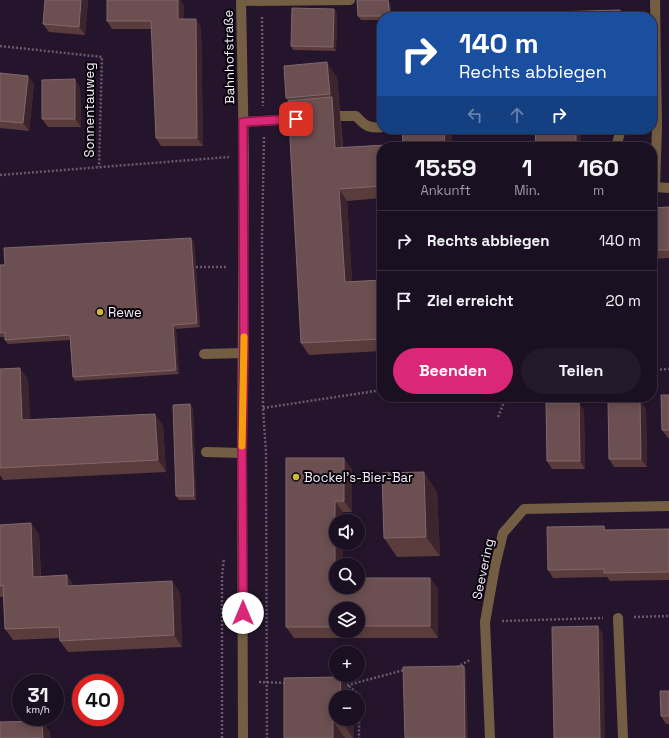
<!DOCTYPE html>
<html lang="de">
<meta charset="utf-8">
<style>
:root{--surface:#1b1021;--page:#24192a;--text:#f1f3f6;--muted:#a09da5;--line:#39303f;--accent:#db2777}
body{margin:0;font-family:"Space Grotesk",sans-serif;background:var(--page);color:var(--text);height:100vh;display:flex;flex-direction:column;font-size:15px;white-space:nowrap}
*{box-sizing:border-box;margin:0}
p{font-size:13px;color:var(--muted)}
.icon{flex:none;width:22px;height:22px;fill:none;stroke:currentColor;stroke-width:2;stroke-linecap:round;stroke-linejoin:round}
.map{position:relative;flex:1;overflow:hidden}
.sheet{position:absolute;left:377px;top:142px;width:280px;height:260px;display:flex;flex-direction:column;background:var(--surface);border-radius:16px;box-shadow:0 2px 10px #0003,0 0 0 1px var(--line)}
.sheet>*{flex:none}
.banner{position:absolute;left:377px;top:12px;width:280px;height:122px;border-radius:16px;box-shadow:0 2px 10px #0003,0 0 0 1px var(--line);background:#1a4fa0;color:#fff;overflow:hidden}
.tools{position:absolute;left:329px;top:514px;display:grid;gap:8px}
.tools a{display:grid;place-items:center;width:36px;height:36px;border-radius:50%;background:var(--surface);box-shadow:0 2px 10px #0003,0 0 0 1px var(--line);font-size:20px}
.speed{position:absolute;left:12px;top:674px;display:flex;gap:8px;font-size:20px;font-weight:700;text-align:center}
.speed>*{display:grid;place-content:center;width:52px;height:52px;border-radius:50%;background:var(--surface);box-shadow:0 2px 10px #0003,0 0 0 1px var(--line);line-height:1}
.speed small{font-size:10px;font-weight:400}
.speed .limit{border:6px solid #d22;background:#fff;color:#111}
.pin{position:absolute;display:grid;place-items:center;width:34px;height:34px;color:#fff;margin:-17px;border-radius:8px;box-shadow:0 2px 6px #0006}
.me{position:absolute;width:44px;margin:-22px;rotate:0deg;stroke-linejoin:round;filter:drop-shadow(0 0 3px #0008)}
.turn{display:flex;align-items:center;gap:14px;height:84px;padding:0 16px;font-size:18px}
.turn .icon{width:52px;height:52px;stroke-width:2.5}
.turn b{display:block;font-size:28px;line-height:34px}
.lanes{display:flex;align-items:center;height:38px;padding:0 16px;background:#0003;justify-content:center;gap:20px;direction:ltr}
.lanes .off{opacity:.35}
.eta{display:flex;justify-content:space-evenly;align-items:center;height:68px;text-align:center}
.eta b{font-size:24px;font-weight:700;line-height:28px}
.button{display:flex;gap:8px;margin-top:auto;padding:8px 16px}
.button a{flex:1;height:46px;border-radius:24px;background:var(--accent);color:#fff;font-size:16px;font-weight:700;line-height:46px;text-align:center}
.button a+a{background:var(--page);color:var(--text)}
ul{padding:0;list-style:none}
li{display:flex;align-items:center;gap:12px;height:60px;padding:0 16px;border-top:1px solid var(--line)}
li div{flex:1}
li b{display:block;font-size:15px}
li em{font-style:normal}
.map>svg:first-child{display:block}
.lines{fill:none;stroke-linecap:round;stroke-linejoin:round}
.path{stroke:#675a6e;stroke-width:2.5;stroke-dasharray:2 2;stroke-linecap:butt}
.service{stroke:#735e44;stroke-width:10}
.minor{stroke:#735e44;stroke-width:10}
.tertiary{stroke:#735e44;stroke-width:10}
.wall{fill:#5a3c3c;fill-rule:evenodd}
.shaded-wall{fill:#3d252d}
.building{fill:#6b4f51;stroke:#81686c}
.route-casing{stroke:#8e194d;stroke-width:10}
.route{stroke:#db2777;stroke-width:7}
.slow{stroke:#f59e0b;stroke-width:7}
.poi-dot{fill:#ccb939;stroke:#0a050d;stroke-width:1.5}
.labels{text-anchor:middle;dominant-baseline:central;stroke-width:4;stroke-linejoin:round;paint-order:stroke}
.street-label{font-size:13px;fill:#f8eefd;stroke:#0a050d}
.poi-label{font-size:13px;fill:#f8eefd;stroke:#0a050d;text-anchor:start}
</style>
<div class="map">
<svg width="669" height="738" viewBox="0 0 669 738">
<rect width="100%" height="100%" fill="#24152c"/>
<g class="lines">
<path class="path" d="M 262,17 L 263,106
M 0,46 L 102,57 L 99,167
M 264,137 L 262,238 L 263,408 L 266,452 L 267,738
M 0,175 L 229,157
M 196,267 L 228,267
M 652,370 L 669,369
M 263,408 L 382,390
M 498,417 L 506,397
M 634,617 L 669,616
M 502,621 L 603,618
M 457,667 L 470,660
M 259,682 L 286,683
M 343,685 L 348,685 L 404,670
M 349,686 L 359,695 L 359,738
M 222,738 L 222,576 L 224,558"/>
<path class="service" d="M 241,1 L 350,0
M 340,116 L 356,116 C 364,125 369,129 382,127
M 243,122 L 297,119
M 204,354 L 243,353
M 206,452 L 242,453"/>
<path class="minor" d="M 655,0 L 657,127 L 655,187 L 669,188
M 616,147 L 621,129
M 618,618 L 623,738
M 490,738 L 485,622 L 495,566 L 503,533 L 524,509 L 669,506"/>
<path class="tertiary" d="M 241,0 L 244,156 L 242,453 L 243,738"/>
</g>
<path class="wall" d="M 88,0 L 85,35 L 49,32 L 43,24 Z
M 107,0 L 180,0 L 184,6 L 184,19 L 201,27 L 203,146 L 161,146 L 156,138 L 152,29 L 112,29 L 107,21 Z
M 357,0 L 388,0 L 390,3 L 392,17 L 382,17 L 382,20 L 361,20 L 358,16 Z
M 334,9 L 337,14 L 336,51 L 293,50 L 291,46 Z
M 0,73 L 34,84 L 29,131 L 0,128 Z
M 337,77 L 343,147 L 403,144 L 402,129 L 451,129 L 452,147 L 382,147 L 382,198 L 347,201 L 352,282 L 382,280 L 382,351 L 309,355 L 301,343 L 288,101 L 286,98 Z
M 80,87 L 81,127 L 48,127 L 42,119 Z
M 669,207 L 669,258 L 652,259 L 652,208 Z
M 194,242 L 200,327 L 176,329 L 179,374 L 75,381 L 73,377 L 70,340 L 8,344 L 5,340 L 5,337 L 0,337 L 0,265 Z
M 20,368 L 28,380 L 30,420 L 163,425 L 166,472 L 3,480 L 0,475 L 0,369 Z
M 669,395 L 669,438 L 668,438 L 662,430 Z
M 640,401 L 646,409 L 647,467 L 614,467 L 609,459 Z
M 579,403 L 584,411 L 585,469 L 552,469 L 547,461 Z
M 190,404 L 193,409 L 196,500 L 179,500 L 176,496 Z
M 286,458 L 352,469 L 352,512 L 343,512 L 336,543 L 343,543 L 343,565 L 336,565 L 336,587 L 430,578 L 438,589 L 438,638 L 294,638 L 286,627 ZM 336,609 L 358,609 L 358,631 L 336,631 Z
M 437,492 L 440,556 L 397,557 L 384,538 Z
M 31,523 L 39,535 L 41,576 L 74,585 L 180,592 L 182,647 L 68,652 L 60,641 L 60,638 L 13,640 L 5,629 L 3,597 L 0,597 L 0,525 Z
M 604,526 L 606,530 L 669,529 L 669,580 L 610,581 L 607,577 L 553,578 L 548,570 Z
M 340,677 L 354,696 L 354,738 L 284,738 Z
M 669,691 L 669,724 L 666,724 L 661,716 Z"/>
<path class="shaded-wall" d="M 81,0 L 88,0 L 85,35 L 79,27 Z
M 178,0 L 180,0 L 184,6 L 184,27 L 178,19 Z
M 388,0 L 390,3 L 392,17 L 391,17 L 390,16 Z
M 334,9 L 337,14 L 336,51 L 333,47 Z
M 620,10 L 625,17 L 621,17 Z
M 196,19 L 201,27 L 203,146 L 197,138 Z
M 327,62 L 337,77 L 343,159 L 335,148 L 332,97 L 330,94 Z
M 28,76 L 34,84 L 29,131 L 23,123 Z
M 75,79 L 80,87 L 81,127 L 75,119 Z
M 444,129 L 451,129 L 452,147 L 445,147 Z
M 576,129 L 581,129 L 581,147 L 576,147 Z
M 339,189 L 347,201 L 353,294 L 345,282 Z
M 191,238 L 194,242 L 200,327 L 197,323 Z
M 173,325 L 176,329 L 179,374 L 176,370 Z
M 20,368 L 28,380 L 31,432 L 22,420 Z
M 640,401 L 646,409 L 647,467 L 641,459 Z
M 579,403 L 584,411 L 585,469 L 580,461 Z
M 190,404 L 193,409 L 196,500 L 194,496 Z
M 155,414 L 163,425 L 166,472 L 158,460 Z
M 344,458 L 352,469 L 352,512 L 344,501 Z
M 424,472 L 437,492 L 440,556 L 426,537 Z
M 335,501 L 343,512 L 343,521 L 336,521 L 336,543 L 343,543 L 343,565 L 336,565 L 336,579 L 335,578 Z
M 31,523 L 39,535 L 41,588 L 33,577 Z
M 67,575 L 75,587 L 67,586 Z
M 430,578 L 438,589 L 438,638 L 430,626 Z
M 172,581 L 180,592 L 182,647 L 174,635 Z
M 598,626 L 603,634 L 605,738 L 600,738 Z
M 464,666 L 466,670 L 468,738 L 465,738 Z
M 340,677 L 354,696 L 354,697 L 341,697 Z
M 341,719 L 354,719 L 354,738 L 353,738 L 341,721 Z
M 42,721 L 50,732 L 51,738 L 43,738 Z
M 333,721 L 345,738 L 333,738 Z"/>
<path class="building" d="M 45,0 L 81,0 L 79,27 L 43,24 Z
M 107,0 L 178,0 L 178,19 L 196,19 L 197,138 L 156,138 L 151,21 L 107,21 Z
M 357,0 L 388,0 L 390,16 L 358,16 Z
M 292,8 L 334,9 L 333,47 L 291,46 Z
M 620,10 L 621,17 L 487,17 L 487,14 Z
M 327,62 L 330,94 L 286,98 L 284,66 Z
M 0,73 L 28,76 L 23,123 L 0,121 Z
M 75,79 L 75,119 L 42,119 L 42,80 Z
M 332,97 L 335,148 L 403,144 L 402,129 L 444,129 L 445,147 L 382,147 L 382,186 L 339,189 L 345,282 L 382,280 L 382,339 L 301,343 L 288,101 Z
M 535,129 L 576,129 L 576,147 L 536,147 Z
M 669,207 L 669,250 L 652,250 L 652,208 Z
M 191,238 L 197,323 L 173,325 L 176,370 L 73,377 L 70,335 L 5,340 L 5,332 L 0,333 L 0,265 L 5,265 L 4,248 Z
M 20,368 L 22,420 L 155,414 L 158,460 L 0,468 L 0,369 Z
M 661,395 L 669,395 L 669,430 L 662,430 Z
M 608,401 L 640,401 L 641,459 L 609,459 Z
M 546,403 L 579,403 L 580,461 L 547,461 Z
M 190,404 L 194,496 L 176,496 L 173,405 Z
M 286,458 L 344,458 L 344,501 L 335,501 L 335,578 L 336,578 L 336,587 L 358,587 L 358,578 L 430,578 L 430,626 L 358,626 L 358,609 L 336,609 L 336,627 L 286,627 Z
M 424,472 L 426,537 L 384,538 L 382,473 Z
M 31,523 L 33,577 L 67,575 L 67,586 L 172,581 L 174,635 L 60,641 L 59,627 L 5,629 L 3,585 L 0,586 L 0,525 Z
M 604,526 L 604,530 L 669,529 L 669,572 L 604,573 L 604,569 L 548,570 L 547,527 Z
M 598,626 L 600,738 L 554,738 L 552,627 Z
M 464,666 L 465,738 L 405,738 L 403,667 Z
M 340,677 L 341,697 L 336,697 L 336,719 L 341,719 L 341,721 L 333,721 L 333,738 L 284,738 L 284,678 Z
M 660,691 L 669,691 L 669,716 L 661,716 Z
M 42,721 L 43,738 L 0,738 L 0,722 Z"/>
<g class="lines">
<defs>
<path id="route" d="M 243,613 L 242,452 L 244,353 L 243,122 L 296,119"/>
</defs>
<use href="#route" class="route-casing"/>
<use href="#route" class="route"/>
<path class="slow" d="M 242,446 L 244,337"/>
</g>
<g class="poi-dot">
<circle cx="100" cy="312" r="4"/>
<circle cx="296" cy="477" r="4"/>
</g>
<g class="labels">
<g class="street-label">
<text transform="translate(229 57) rotate(-91)">Bahnhofstraße</text>
<text transform="translate(89 110) rotate(-90)">Sonnentauweg</text>
<text transform="translate(483 569) rotate(-78)">Seevering</text>
</g>
<g class="poi-label">
<text x="108" y="312">Rewe</text>
<text x="304" y="477">Bockel's-Bier-Bar</text>
</g>
</g>
</svg>
<div class="tools">
<a><svg class="icon" aria-label="sound" viewBox="0 0 24 24"><path d="M4 9h4l5-4v14l-5-4H4zM17 9q2 3 0 6"/></svg></a>
<a><svg class="icon" aria-label="search" viewBox="0 0 24 24"><circle cx="10" cy="10" r="6"/><path d="M15 15l6 6"/></svg></a>
<a><svg class="icon" aria-label="layers" viewBox="0 0 24 24"><path d="M12 4l9 5-9 5-9-5zM3 14l9 5 9-5"/></svg></a>
<a>+</a>
<a>−</a>
</div>
<div class="speed"><div>31<small>km/h</small></div><div class="limit">40</div></div>
<div class="pin" style="left:296px;top:119px;background:#d93025"><svg class="icon" aria-label="arrive" viewBox="0 0 24 24"><path d="M6 21V4h12l-3 4 3 4H6"/></svg></div>
<svg class="me" style="left:243px;top:613px" viewBox="-20 -20 40 40"><circle r="19" fill="#fff"/><path d="M0-13L10 11 0 6-10 11z" fill="#db2777"/></svg>
<div class="banner">
<div class="turn"><svg class="icon" aria-label="right" viewBox="0 0 24 24"><path d="M7 20v-9h11M14 6l5 5-5 5"/></svg><div><b>140 m</b>Rechts abbiegen</div></div>
<div class="lanes"><svg class="icon off" aria-label="left" viewBox="0 0 24 24"><path d="M17 20v-9H6M10 6l-5 5 5 5"/></svg><svg class="icon off" aria-label="ahead" viewBox="0 0 24 24"><path d="M12 20V5M6 11l6-6 6 6"/></svg><svg class="icon" aria-label="right" viewBox="0 0 24 24"><path d="M7 20v-9h11M14 6l5 5-5 5"/></svg></div>
</div>
<section class="sheet">
<div class="eta">
<div><b>15:59</b><p>Ankunft</p></div>
<div><b>1</b><p>Min.</p></div>
<div><b>160</b><p>m</p></div>
</div>
<ul>
<li><svg class="icon" aria-label="right" viewBox="0 0 24 24"><path d="M7 20v-9h11M14 6l5 5-5 5"/></svg><div><b>Rechts abbiegen</b></div><em>140 m</em></li>
<li><svg class="icon" aria-label="arrive" viewBox="0 0 24 24"><path d="M6 21V4h12l-3 4 3 4H6"/></svg><div><b>Ziel erreicht</b></div><em>20 m</em></li>
</ul>
<div class="button"><a>Beenden</a><a>Teilen</a></div>
</section>
</div>
